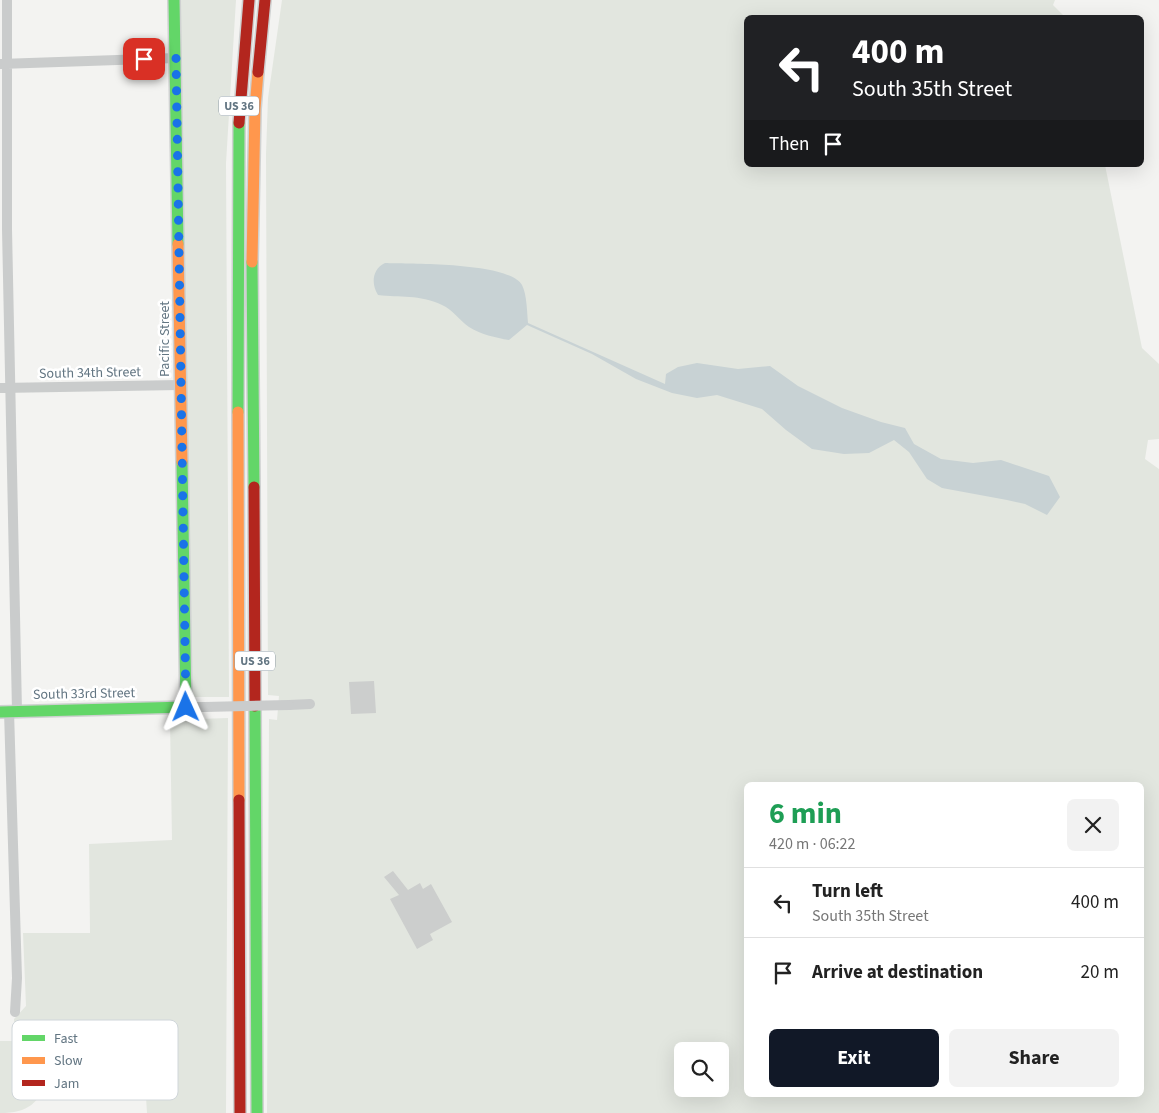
<!DOCTYPE html>
<meta charset="utf-8">
<style>
:root{--surface:#fff;--page:#f2f2f2;--text:#222;--muted:#767676;--line:#e0e0e0;--accent:#111827}
body{margin:0;font-family:"Source Sans 3",sans-serif;background:var(--page);color:var(--text);height:100vh;display:flex;flex-direction:column;font-size:19px;white-space:nowrap}
*{box-sizing:border-box;margin:0}
p{font-size:16px;color:var(--muted)}
.icon{flex:none;width:28px;height:28px;fill:none;stroke:currentColor;stroke-width:2;stroke-linecap:round;stroke-linejoin:round}
.map{position:relative;flex:1;overflow:hidden}
.panel{position:absolute;left:744px;top:782px;width:400px;height:315px;display:flex;flex-direction:column;background:var(--surface);border-radius:8px;box-shadow:0 5px 20px #0002}
.panel>*{flex:none}
.hud{position:absolute;left:744px;top:15px;width:400px;height:152px;border-radius:8px;box-shadow:0 5px 20px #0002;background:#202124;color:#fff;overflow:hidden}
.fabs{position:absolute;left:674px;top:1042px;display:grid;gap:10px}
.fabs a{display:grid;place-items:center;width:55px;height:55px;border-radius:8px;background:var(--surface);box-shadow:0 5px 20px #0002;font-size:25px}
.pin{position:absolute;display:grid;place-items:center;width:42px;height:42px;color:#fff;margin:-21px;border-radius:10px;box-shadow:0 2px 8px #0006}
.me{position:absolute;width:55px;margin:-28px;rotate:359deg;stroke-linejoin:round;filter:drop-shadow(0 0 4px #0008)}
.turn{display:flex;align-items:center;gap:18px;height:105px;padding:0 25px;font-size:22px}
.turn .icon{width:65px;height:65px;stroke-width:2.5}
.turn b{display:block;font-size:35px;line-height:42px}
.then{display:flex;align-items:center;height:48px;padding:0 25px;background:#0003;gap:10px;font-size:19px}
.round{display:grid;place-items:center;flex:none;width:52px;height:52px;border-radius:8px;background:var(--page)}
.headline{display:flex;align-items:center;justify-content:space-between;height:85px;padding:0 25px}
h1{font-size:30px;font-weight:700;line-height:38px;color:#1e9e55}
.cta{display:flex;gap:10px;margin-top:auto;padding:10px 25px}
.cta a{flex:1;height:58px;border-radius:8px;background:var(--accent);color:#fff;font-size:20px;font-weight:700;line-height:58px;text-align:center}
.cta a+a{background:var(--page);color:var(--text)}
ul{padding:0;list-style:none}
li{display:flex;align-items:center;gap:15px;height:70px;padding:0 25px;border-top:1px solid var(--line)}
li div{flex:1}
li b{display:block;font-size:19px}
li em{font-style:normal}
.map>svg:first-child{display:block}
.green{fill:#e2e6df;fill-rule:evenodd}
.water{fill:#c8d2d4}
.building{fill:#cccecd}
.lines{fill:none;stroke-linecap:round;stroke-linejoin:round}
.fast-casing{stroke:#cfd1d1;stroke-width:14}
.slow-casing{stroke:#cfd1d1;stroke-width:14}
.jam-casing{stroke:#cfd1d1;stroke-width:14}
.street{stroke:#cacccc;stroke-width:10}
.fast{stroke:#63d668;stroke-width:11}
.slow{stroke:#ff974d;stroke-width:11}
.jam{stroke:#b3261e;stroke-width:11}
.street-bridge{stroke:#cacccc;stroke-width:10}
.route{stroke:#1a73e8;stroke-width:9;stroke-dasharray:0 16.2}
.labels{text-anchor:middle;dominant-baseline:central;stroke-width:5;stroke-linejoin:round;paint-order:stroke}
.shield{fill:#fff;stroke:#919ea8;stroke-width:1}
.shield-label{font-size:12px;font-weight:bold;fill:#627582}
.street-label{font-size:14px;fill:#627582;stroke:#fff}
.key{fill:#fff;stroke:#d0d6da;stroke-width:1}
.key-label{font-size:14px;fill:#627582}
</style>
<div class="map">
<svg width="1159" height="1113" viewBox="0 0 1159 1113">
<rect width="100%" height="100%" fill="#f3f3f1"/>
<path class="green" d="M 179,0 L 236,0 L 226,163 L 229,697 L 194,697 L 192,692 Z
M 282,0 L 1055,0 L 1053,5 L 1065,17 L 746,18 L 746,165 L 1105,165 L 1142,348 L 1159,364 L 1159,439 L 1148,440 L 1145,459 L 1159,469 L 1159,1113 L 267,1113 L 269,719 L 277,720 L 279,696 L 268,695 L 266,154 L 268,98 ZM 746,785 L 1141,785 L 1141,1095 L 746,1095 ZM 682,1051 L 720,1051 L 720,1089 L 682,1089 Z
M 228,718 L 226,1113 L 147,1113 L 145,1081 L 90,1091 L 50,1078 C 38,1103 29,1113 0,1113 L 0,1041 L 15,1041 L 14,1019 L 26,1006 L 23,933 L 90,933 L 89,844 L 172,840 L 170,720 Z"/>
<path class="water" d="M 385,263 C 410,264 509,262 522,285 C 527,295 527,312 528,323 L 665,384 L 666,374 L 678,367 L 697,363 L 738,369 L 770,366 L 798,386 L 842,408 L 881,422 L 905,428 L 914,444 L 941,459 L 973,463 L 1001,460 L 1049,476 L 1060,497 L 1047,515 L 1025,504 L 1007,500 L 942,488 L 927,479 L 909,452 L 894,440 L 869,453 L 844,454 L 812,449 L 786,430 L 762,409 L 717,395 L 697,398 L 672,393 L 636,379 L 592,354 L 527,325 L 509,340 C 496,338 480,334 469,327 C 459,320 453,310 442,305 C 419,294 400,298 378,295 C 371,284 372,269 385,263 Z"/>
<path class="building" d="M 374,681 L 376,713 L 351,714 L 349,682 Z
M 393,871 L 408,890 L 420,883 L 423,889 L 431,884 L 452,922 L 430,934 L 433,940 L 417,949 L 390,899 L 399,895 L 384,877 Z"/>
<g class="lines">
<defs>
<path id="fast" d="M 174,0 L 178,244
M 252,262 L 254,487
M 238,412 L 239,123
M 255,706 L 257,1113
M 0,712 L 186,707 L 182,462"/>
<path id="slow" d="M 178,244 L 182,462
M 252,262 L 255,109 L 258,72
M 238,412 L 239,800"/>
<path id="jam" d="M 258,72 L 265,0
M 239,123 L 249,0
M 254,487 L 255,706
M 239,800 L 240,1113"/>
</defs>
<use href="#fast" class="fast-casing"/>
<use href="#slow" class="slow-casing"/>
<use href="#jam" class="jam-casing"/>
<path class="street" d="M 7,0 L 7,229 L 17,711
M 0,64 L 176,58
M 0,388 L 180,385
M 289,705 L 310,704
M 186,707 L 205,707
M 9,711 L 17,978 L 15,1012"/>
<use href="#fast" class="fast"/>
<use href="#slow" class="slow"/>
<use href="#jam" class="jam"/>
<path class="street-bridge" d="M 205,707 L 289,705"/>
</g>
<g class="lines">
<path class="route" d="M 144,59 L 176,58 L 186,707"/>
</g>
<g class="labels">
<g class="shield">
<rect x="219" y="96.5" width="40" height="19" rx="4"/>
<rect x="235" y="651.5" width="40" height="19" rx="4"/>
</g>
<g class="shield-label">
<text x="239" y="106">US 36</text>
<text x="255" y="661">US 36</text>
</g>
<g class="street-label">
<text transform="translate(165 339) rotate(-90)">Pacific Street</text>
<text transform="translate(90 373) rotate(-1)">South 34th Street</text>
<text transform="translate(84 694) rotate(-1)">South 33rd Street</text>
</g>
</g>
<rect x="12" y="1020" width="166" height="80" rx="8" class="key"/>
<rect x="22" y="1035" width="23" height="6" fill="#63d668"/>
<rect x="22" y="1057" width="23" height="7" fill="#ff974d"/>
<rect x="22" y="1080" width="23" height="6" fill="#b3261e"/>
<g class="key-label">
<text x="54" y="1043">Fast</text>
<text x="54" y="1065">Slow</text>
<text x="54" y="1088">Jam</text>
</g>
</svg>
<div class="fabs">
<a><svg class="icon" aria-label="search" viewBox="0 0 24 24"><circle cx="10" cy="10" r="6"/><path d="M15 15l6 6"/></svg></a>
</div>
<div class="pin" style="left:144px;top:59px;background:#d93025"><svg class="icon" aria-label="arrive" viewBox="0 0 24 24"><path d="M6 21V4h12l-3 4 3 4H6"/></svg></div>
<svg class="me" style="left:186px;top:707px" viewBox="-20 -20 40 40"><path d="M0-17L14 15 0 8-14 15z" fill="#1a73e8" stroke="#fff" stroke-width="4"/></svg>
<div class="hud">
<div class="turn"><svg class="icon" aria-label="left" viewBox="0 0 24 24"><path d="M17 20v-9H6M10 6l-5 5 5 5"/></svg><div><b>400 m</b>South 35th Street</div></div>
<div class="then">Then<svg class="icon" aria-label="arrive" viewBox="0 0 24 24"><path d="M6 21V4h12l-3 4 3 4H6"/></svg></div>
</div>
<section class="panel">
<div class="headline"><div><h1>6 min</h1><p>420 m · 06:22</p></div><a class="round"><svg class="icon" aria-label="close" viewBox="0 0 24 24"><path d="M6 6l12 12M18 6L6 18"/></svg></a></div>
<ul>
<li><svg class="icon" aria-label="left" viewBox="0 0 24 24"><path d="M17 20v-9H6M10 6l-5 5 5 5"/></svg><div><b>Turn left</b><p>South 35th Street</p></div><em>400 m</em></li>
<li><svg class="icon" aria-label="arrive" viewBox="0 0 24 24"><path d="M6 21V4h12l-3 4 3 4H6"/></svg><div><b>Arrive at destination</b></div><em>20 m</em></li>
</ul>
<div class="cta"><a>Exit</a><a>Share</a></div>
</section>
</div>
